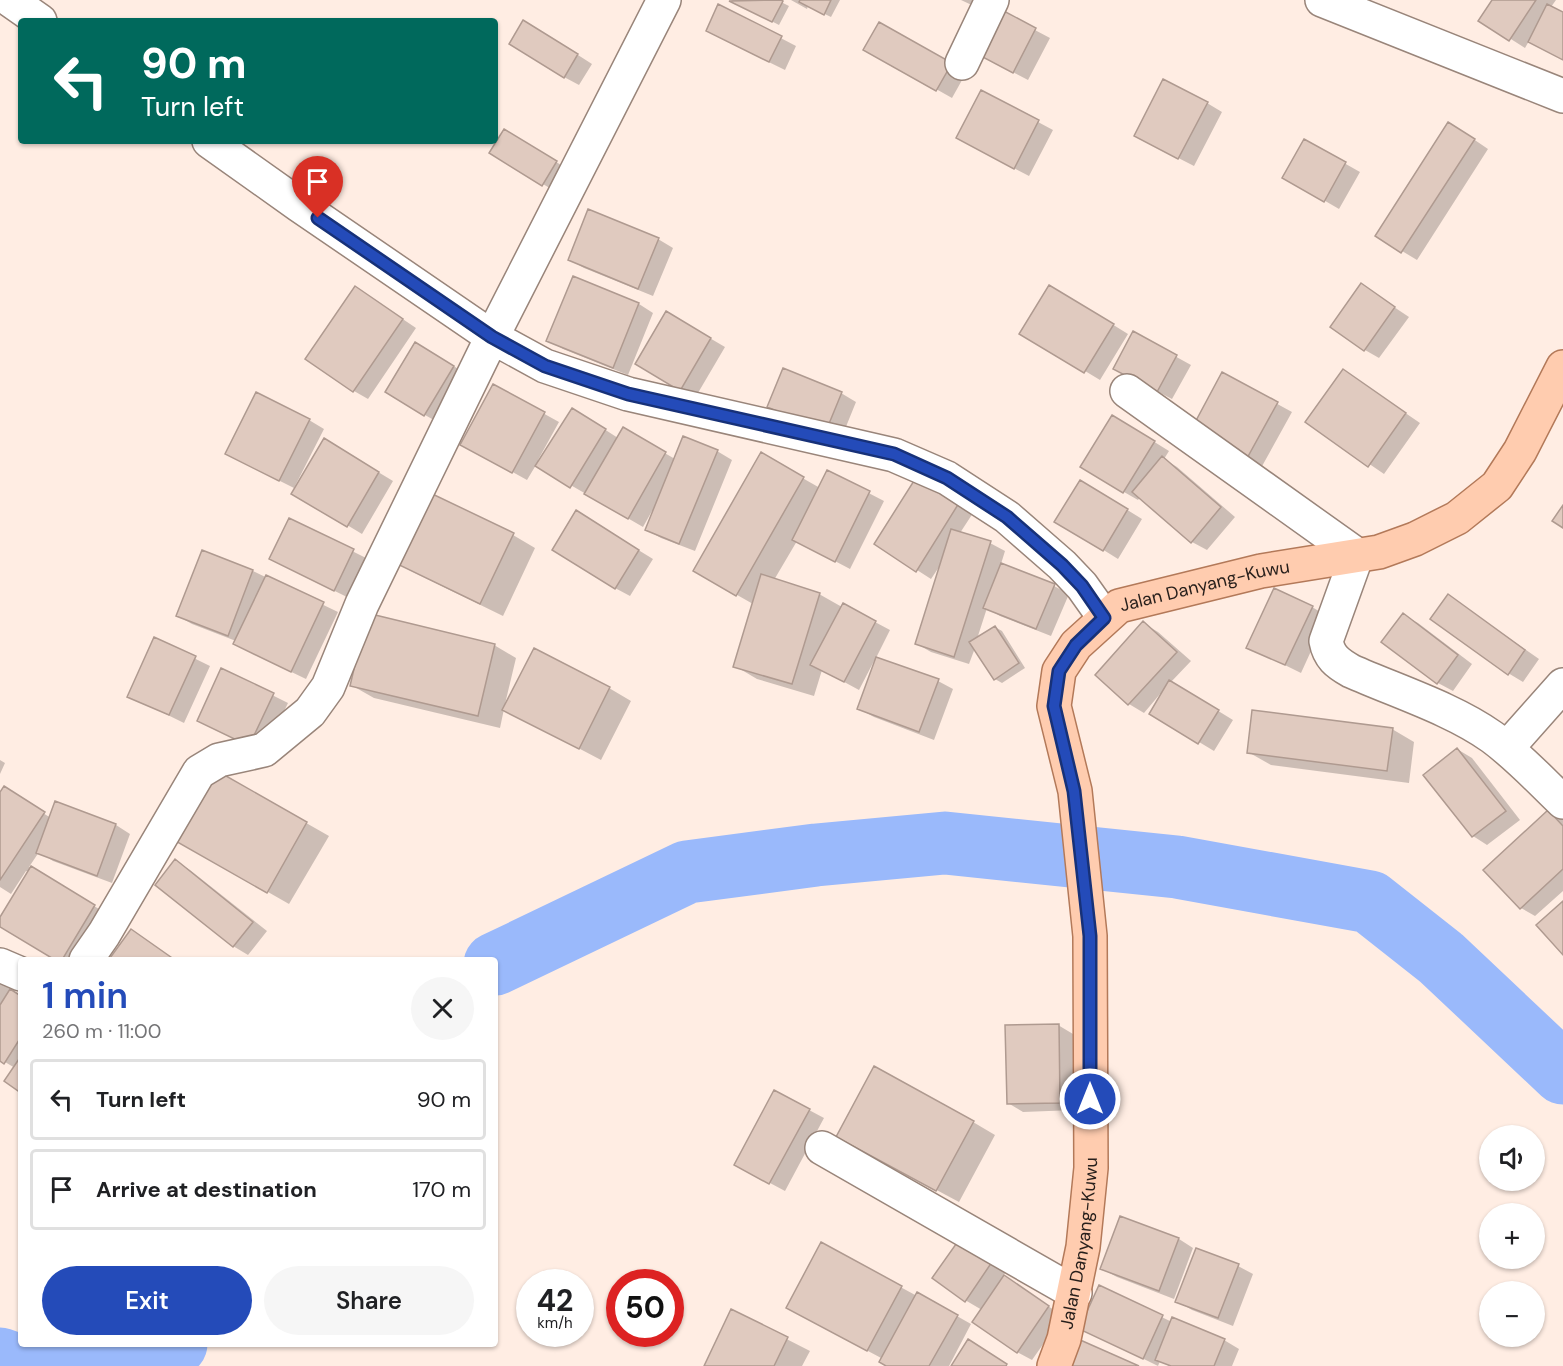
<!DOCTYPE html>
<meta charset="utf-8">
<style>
:root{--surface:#fff;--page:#f6f6f6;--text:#202124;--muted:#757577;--line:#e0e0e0;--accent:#244bb9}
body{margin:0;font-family:"DM Sans",sans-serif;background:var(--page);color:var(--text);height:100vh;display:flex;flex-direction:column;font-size:22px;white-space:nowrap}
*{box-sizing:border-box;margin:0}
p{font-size:20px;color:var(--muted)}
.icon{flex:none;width:33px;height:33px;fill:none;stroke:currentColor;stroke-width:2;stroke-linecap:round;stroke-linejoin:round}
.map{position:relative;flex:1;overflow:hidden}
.drawer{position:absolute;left:18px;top:957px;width:480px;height:390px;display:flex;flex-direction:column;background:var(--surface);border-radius:6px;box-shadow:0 2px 4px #0004}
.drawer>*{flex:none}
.hud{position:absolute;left:18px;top:18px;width:480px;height:126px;border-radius:6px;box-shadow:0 2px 4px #0004;background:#00695c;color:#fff;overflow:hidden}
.controls{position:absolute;left:1479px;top:1125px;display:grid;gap:12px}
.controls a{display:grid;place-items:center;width:66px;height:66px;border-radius:50%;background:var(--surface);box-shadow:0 2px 4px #0004;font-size:30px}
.speed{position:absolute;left:516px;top:1269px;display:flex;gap:12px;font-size:30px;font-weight:700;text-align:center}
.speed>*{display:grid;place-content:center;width:78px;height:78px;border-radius:50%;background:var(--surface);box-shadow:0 2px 4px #0004;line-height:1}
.speed small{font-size:15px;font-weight:400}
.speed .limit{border:9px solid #d22;background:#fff;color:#111}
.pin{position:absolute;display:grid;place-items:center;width:51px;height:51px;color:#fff;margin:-62px -26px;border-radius:50% 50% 50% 0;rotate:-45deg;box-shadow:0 0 6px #0007}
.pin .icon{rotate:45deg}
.me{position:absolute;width:66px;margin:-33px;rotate:0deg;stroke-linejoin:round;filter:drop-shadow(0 0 4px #0008)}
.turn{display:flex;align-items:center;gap:21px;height:126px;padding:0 24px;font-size:27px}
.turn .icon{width:78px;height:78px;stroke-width:2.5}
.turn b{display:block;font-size:42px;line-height:51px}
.round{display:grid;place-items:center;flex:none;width:63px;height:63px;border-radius:32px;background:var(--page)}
.summary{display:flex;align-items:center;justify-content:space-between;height:102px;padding:0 24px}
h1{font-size:36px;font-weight:600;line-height:45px;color:var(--accent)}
.cta{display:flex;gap:12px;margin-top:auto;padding:12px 24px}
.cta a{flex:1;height:69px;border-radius:36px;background:var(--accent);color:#fff;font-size:24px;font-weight:600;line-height:69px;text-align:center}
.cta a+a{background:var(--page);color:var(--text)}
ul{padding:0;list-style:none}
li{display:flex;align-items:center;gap:18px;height:81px;margin:0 12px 9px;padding:0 12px;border:3px solid var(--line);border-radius:6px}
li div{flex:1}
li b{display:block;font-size:22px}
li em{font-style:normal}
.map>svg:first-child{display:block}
.shadow{fill:#0003}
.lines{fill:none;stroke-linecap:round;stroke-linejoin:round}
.river{stroke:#9ab9fb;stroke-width:63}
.building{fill:#e0cabf;stroke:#af9a90;stroke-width:1.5}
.minor-casing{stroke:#99857a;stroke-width:36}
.major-casing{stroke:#b37959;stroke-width:36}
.minor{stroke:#fff;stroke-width:33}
.major{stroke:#ffccaf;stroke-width:33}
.route-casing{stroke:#173178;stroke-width:15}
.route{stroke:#244bb9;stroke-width:10}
.labels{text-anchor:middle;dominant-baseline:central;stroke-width:6;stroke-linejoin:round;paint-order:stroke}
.street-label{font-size:18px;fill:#271f1b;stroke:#ffede3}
</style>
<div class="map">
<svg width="1563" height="1366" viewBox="0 0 1563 1366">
<rect width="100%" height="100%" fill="#ffede3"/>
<path class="shadow" d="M 731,0 L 777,0 L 789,6 L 779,25 Z
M 791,0 L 840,0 L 831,17 L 808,6 L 807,9 Z
M 961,0 L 1007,0 L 1001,12 L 1050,38 L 1028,80 L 993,62 L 997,17 Z
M 1494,0 L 1556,0 L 1551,7 L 1563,13 L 1563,60 L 1529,41 L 1525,48 L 1481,20 Z
M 719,6 L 796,46 L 785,70 L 722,39 Z
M 539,30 L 592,64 L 579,85 L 564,77 Z
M 865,49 L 966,73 L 952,98 Z
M 982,92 L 1053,130 L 1029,176 L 972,146 Z
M 1207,103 L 1222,112 L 1194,166 L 1151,144 Z
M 505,131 L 571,171 L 558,193 L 491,153 Z
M 1463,132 L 1488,149 L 1417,260 L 1402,251 Z
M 1305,141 L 1360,172 L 1339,209 L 1284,177 Z
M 658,239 L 673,248 L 653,296 L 584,268 L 570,260 Z
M 573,278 L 639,304 L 653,313 L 628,375 L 563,349 L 548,340 Z
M 1361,285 L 1409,317 L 1379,358 L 1365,350 Z
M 1065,295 L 1128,334 L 1100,380 L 1022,333 Z
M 370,297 L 416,328 L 368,399 L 354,391 Z
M 667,313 L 725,347 L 695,398 L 637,364 Z
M 1133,333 L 1191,365 L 1172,399 L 1129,377 Z
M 431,352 L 468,375 L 439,423 L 425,415 Z
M 1344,371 L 1420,423 L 1384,474 L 1308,422 Z
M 1223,374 L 1292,412 L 1261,468 L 1193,429 Z
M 494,386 L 559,422 L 538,460 L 540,462 L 587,418 L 618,438 L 623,429 L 675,459 L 717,451 L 732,460 L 695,551 L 661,538 L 647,530 L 654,512 L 652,511 L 643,527 L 536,465 L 527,480 L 462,444 Z
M 841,393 L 856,402 L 841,439 L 783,415 L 769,407 Z
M 309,420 L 324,429 L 294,488 L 242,462 Z
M 1127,425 L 1169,451 L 1164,459 L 1177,467 L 1235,517 L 1207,550 L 1192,542 L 1140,497 L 1138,500 L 1124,492 Z
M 325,440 L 393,481 L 362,534 L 294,493 Z
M 762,455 L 820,488 L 828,472 L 884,501 L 850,569 L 797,541 L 774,580 L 819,594 L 842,607 L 843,605 L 890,630 L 876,658 L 938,681 L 953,689 L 934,740 L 874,717 L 859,709 L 876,662 L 874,661 L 859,690 L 822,670 L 814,696 L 757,679 L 735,666 L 753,604 L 695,571 Z
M 917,478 L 973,513 L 960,533 L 990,543 L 1005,551 L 1001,564 L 1054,586 L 1069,594 L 1051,636 L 1000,616 L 987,608 L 977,639 L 995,627 L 1002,631 L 1025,668 L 1002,683 L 995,679 L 975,648 L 969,664 L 931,652 L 917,644 L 941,564 L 931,579 L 917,570 Z
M 1095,490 L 1142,519 L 1118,559 L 1057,521 Z
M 425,492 L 513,535 L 535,548 L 503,616 L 415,573 L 393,561 Z
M 290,520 L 368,559 L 349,598 L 286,567 Z
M 591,521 L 653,559 L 630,596 L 615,588 Z
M 203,552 L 253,571 L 338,612 L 306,679 L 250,652 L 235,644 L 236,641 L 192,624 L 178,616 Z
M 1449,596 L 1539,659 L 1523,682 L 1508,673 Z
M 1312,607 L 1327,616 L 1301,673 L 1248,647 Z
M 1403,615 L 1418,623 L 1472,664 L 1453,691 L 1438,683 Z
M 1143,623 L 1158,632 L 1191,661 L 1171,682 L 1233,720 L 1214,751 L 1151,713 L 1162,695 L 1160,694 L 1144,713 L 1129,704 L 1097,675 Z
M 155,639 L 210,666 L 184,723 L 129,696 Z
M 494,645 L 516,658 L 505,704 L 609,688 L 631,701 L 601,760 L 504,709 L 500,728 L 374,698 L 351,685 Z
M 222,670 L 288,703 L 264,753 L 199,720 Z
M 1392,729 L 1414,742 L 1409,783 L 1271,765 L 1248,752 Z
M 1457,749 L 1472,758 L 1520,820 L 1487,845 L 1473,836 Z
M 0,760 L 5,763 L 0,774 Z
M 213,770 L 329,836 L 289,904 L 174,838 Z
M 0,794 L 38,810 L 51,818 L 56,803 L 116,825 L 130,834 L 112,883 L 53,861 L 39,852 L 29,867 L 109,915 L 82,960 L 57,960 L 0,926 L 0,920 L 29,872 L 26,871 L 11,894 L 0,887 Z
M 1548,812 L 1563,820 L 1563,891 L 1535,916 L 1521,908 Z
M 176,861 L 190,870 L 267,931 L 248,955 L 233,946 Z
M 0,976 L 18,987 L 14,993 L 21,997 L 21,1091 L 15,1068 L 0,1059 Z
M 1058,1025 L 1073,1034 L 1075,1110 L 1023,1112 L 1008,1103 Z
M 809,1110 L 824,1118 L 785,1191 L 751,1173 Z
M 973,1122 L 995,1135 L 959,1202 L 860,1149 Z
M 962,1239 L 1008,1269 L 1003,1276 L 1063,1316 L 1032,1360 L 1017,1352 L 982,1310 L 965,1300 Z
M 1179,1239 L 1193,1248 L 1174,1299 L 1117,1277 L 1102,1269 Z
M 821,1244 L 917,1296 L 918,1294 L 971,1324 L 949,1366 L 888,1366 L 883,1359 L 810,1320 Z
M 1197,1250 L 1238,1266 L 1253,1274 L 1233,1326 L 1192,1310 L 1177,1301 Z
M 1099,1287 L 1172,1322 L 1224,1340 L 1239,1349 L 1232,1366 L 1169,1366 L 1160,1361 L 1158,1366 L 1081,1328 Z
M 732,1311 L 810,1351 L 802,1366 L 706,1366 Z"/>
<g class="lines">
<path class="river" d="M 495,964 L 687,872 L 816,855 L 945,843 L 1177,867 L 1370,902 L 1441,958 L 1563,1073
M 0,1359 L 20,1366
M 69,1366 L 160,1352 L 176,1344"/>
</g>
<path class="building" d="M 781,0 L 783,1 L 772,22 L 729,1 Z
M 800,0 L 831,0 L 824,15 L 799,2 Z
M 1492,0 L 1536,0 L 1509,41 L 1478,21 Z
M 718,4 L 782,36 L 769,62 L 706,31 Z
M 1547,4 L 1563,12 L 1563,60 L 1528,42 Z
M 1000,9 L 1036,28 L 1013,73 L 977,54 Z
M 523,20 L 578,54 L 564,78 L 509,44 Z
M 879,22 L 952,63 L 936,91 L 863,50 Z
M 1163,79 L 1208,102 L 1178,159 L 1134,136 Z
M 981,90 L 1039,120 L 1014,169 L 956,138 Z
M 1448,122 L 1475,139 L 1401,253 L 1375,236 Z
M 504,129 L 557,161 L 542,186 L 489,153 Z
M 1304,139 L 1346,162 L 1324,202 L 1282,178 Z
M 588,209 L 659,238 L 638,289 L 568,260 Z
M 573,276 L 639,303 L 613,368 L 546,341 Z
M 1361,283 L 1395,307 L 1364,351 L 1330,327 Z
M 1049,285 L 1114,324 L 1084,373 L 1019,334 Z
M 355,286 L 403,319 L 353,392 L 305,359 Z
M 666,311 L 711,338 L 680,391 L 635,364 Z
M 1133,331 L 1177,355 L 1157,392 L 1113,369 Z
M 415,342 L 454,366 L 424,416 L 385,392 Z
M 783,368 L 842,392 L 826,431 L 767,407 Z
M 1343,369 L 1406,413 L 1368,467 L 1305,422 Z
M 1222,372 L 1278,402 L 1246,460 L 1191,430 Z
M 493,384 L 545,412 L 512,473 L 460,445 Z
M 256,392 L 310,419 L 279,481 L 225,454 Z
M 572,408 L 606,429 L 570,488 L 535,466 Z
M 1112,415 L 1155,441 L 1123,493 L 1080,467 Z
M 623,427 L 666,452 L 628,519 L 584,494 Z
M 683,436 L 718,450 L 679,544 L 645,530 Z
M 324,438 L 379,472 L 347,527 L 291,494 Z
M 761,452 L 804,477 L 736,596 L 693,571 Z
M 1162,456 L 1221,507 L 1191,543 L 1132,492 Z
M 827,470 L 870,491 L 835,562 L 792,540 Z
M 917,476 L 959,503 L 916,572 L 874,544 Z
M 1080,480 L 1128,509 L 1103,551 L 1054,522 Z
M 424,490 L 514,533 L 480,604 L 391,561 Z
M 1563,505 L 1563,528 L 1552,521 Z
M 576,510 L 639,550 L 615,589 L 552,550 Z
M 289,518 L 354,549 L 334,591 L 269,559 Z
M 951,529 L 991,541 L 954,657 L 915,644 Z
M 202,550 L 253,570 L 228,636 L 176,616 Z
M 1001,563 L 1055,584 L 1036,629 L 983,608 Z
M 761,574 L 820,593 L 792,684 L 733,667 Z
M 266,575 L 324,602 L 291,672 L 233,644 Z
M 1274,588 L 1313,606 L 1285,665 L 1246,648 Z
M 1448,594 L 1525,650 L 1508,675 L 1430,619 Z
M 843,603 L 876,621 L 844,682 L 810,665 Z
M 367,613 L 495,644 L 478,716 L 350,686 Z
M 1403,613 L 1458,655 L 1437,684 L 1381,642 Z
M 1143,621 L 1177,652 L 1128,705 L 1095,675 Z
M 995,626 L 1019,663 L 994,680 L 969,642 Z
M 154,637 L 196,656 L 169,715 L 127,697 Z
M 534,648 L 610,687 L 579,749 L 502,710 Z
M 876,657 L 939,679 L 919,732 L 857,709 Z
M 221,668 L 274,693 L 249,746 L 197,721 Z
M 1169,680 L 1219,710 L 1198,744 L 1149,714 Z
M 1252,710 L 1393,728 L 1387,771 L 1247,753 Z
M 1457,748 L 1506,811 L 1472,837 L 1423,775 Z
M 212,768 L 307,822 L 267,893 L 172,839 Z
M 4,786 L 45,812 L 0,880 L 0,792 Z
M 55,801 L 116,824 L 97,876 L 36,853 Z
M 1548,810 L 1563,826 L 1563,869 L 1520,909 L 1483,870 Z
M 175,859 L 253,922 L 233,947 L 155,885 Z
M 31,866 L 95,905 L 62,960 L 55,960 L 0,927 L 0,917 Z
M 1563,901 L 1563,955 L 1536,925 Z
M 131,929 L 175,960 L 114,960 L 110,958 Z
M 10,989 L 21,996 L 21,1037 L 4,1064 L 0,1061 L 0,1005 Z
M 1059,1024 L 1060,1103 L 1007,1104 L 1005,1025 Z
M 21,1056 L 21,1093 L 4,1081 Z
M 874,1066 L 974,1121 L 936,1191 L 836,1137 Z
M 774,1090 L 810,1109 L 769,1184 L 734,1165 Z
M 1120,1216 L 1179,1238 L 1159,1291 L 1100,1269 Z
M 961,1237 L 994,1259 L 965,1302 L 932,1278 Z
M 821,1242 L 902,1286 L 867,1351 L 786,1308 Z
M 1196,1248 L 1239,1264 L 1218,1318 L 1175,1302 Z
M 1004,1275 L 1049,1306 L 1017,1353 L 972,1322 Z
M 1099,1285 L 1163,1315 L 1143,1359 L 1079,1329 Z
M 917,1292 L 958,1315 L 929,1366 L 886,1366 L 879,1362 Z
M 731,1309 L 788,1337 L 774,1366 L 704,1366 Z
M 1172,1317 L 1225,1339 L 1214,1366 L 1171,1366 L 1155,1360 Z
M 968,1339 L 1007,1364 L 1006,1366 L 951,1366 Z
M 1078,1339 L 1139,1366 L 1066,1366 Z"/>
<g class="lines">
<defs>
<path id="minor" d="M 10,0 L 40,21
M 1322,0 L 1563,96
M 962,63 L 992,0
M 209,141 L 299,205 L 492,337 L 545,366 L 628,394 L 894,455 L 947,478 L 1007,517 L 1062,565 L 1082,586 L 1104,617
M 1127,391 L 1357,555 L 1326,641 C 1329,657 1337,663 1351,671 C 1396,691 1453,709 1492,737 C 1518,756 1540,780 1563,802
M 1507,748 L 1563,685
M 86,960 L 104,934 L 199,772 L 219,760 L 264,750 L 310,712 L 328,687 L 362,604 L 492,337 L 664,0
M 0,965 L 21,974
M 822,1148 L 1075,1293"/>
<g id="major">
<path id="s1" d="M 1054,1366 L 1064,1339 L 1083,1247 L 1091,1168 L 1090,936 L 1075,791 L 1054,706 L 1059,671 L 1076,645 L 1119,606 L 1261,571 L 1379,552 L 1415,539 L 1457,518 L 1497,486 L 1520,451 L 1563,367"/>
</g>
</defs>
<use href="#minor" class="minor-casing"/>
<use href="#major" class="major-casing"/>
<use href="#minor" class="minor"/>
<use href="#major" class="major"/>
</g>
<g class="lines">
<defs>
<path id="route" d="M 318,218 L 492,337 L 545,366 L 628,394 L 894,454 L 947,478 L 1007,517 L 1062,565 L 1082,586 L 1104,618 L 1076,645 L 1059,671 L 1054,706 L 1074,791 L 1090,936 L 1090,1099"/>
</defs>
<use href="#route" class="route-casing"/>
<use href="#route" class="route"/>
</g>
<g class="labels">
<g class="street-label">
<text stroke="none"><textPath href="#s1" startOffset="880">Jalan Danyang-Kuwu</textPath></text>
<text stroke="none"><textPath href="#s1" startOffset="126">Jalan Danyang-Kuwu</textPath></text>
</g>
</g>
</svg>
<div class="controls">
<a><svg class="icon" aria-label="sound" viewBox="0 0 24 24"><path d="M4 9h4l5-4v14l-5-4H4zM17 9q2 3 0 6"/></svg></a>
<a>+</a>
<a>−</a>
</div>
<div class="speed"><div>42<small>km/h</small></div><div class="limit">50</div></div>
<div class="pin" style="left:318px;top:218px;background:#d93025"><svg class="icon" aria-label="arrive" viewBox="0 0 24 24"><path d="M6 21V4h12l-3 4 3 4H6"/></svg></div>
<svg class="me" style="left:1090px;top:1099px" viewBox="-20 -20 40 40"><circle r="17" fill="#244bb9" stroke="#fff" stroke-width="3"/><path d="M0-11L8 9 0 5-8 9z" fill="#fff"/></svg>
<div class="hud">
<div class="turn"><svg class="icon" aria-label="left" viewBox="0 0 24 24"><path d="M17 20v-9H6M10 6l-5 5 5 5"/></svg><div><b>90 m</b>Turn left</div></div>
</div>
<section class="drawer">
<div class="summary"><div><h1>1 min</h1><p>260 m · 11:00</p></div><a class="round"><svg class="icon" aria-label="close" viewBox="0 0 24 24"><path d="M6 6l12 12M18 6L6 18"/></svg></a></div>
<ul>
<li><svg class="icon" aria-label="left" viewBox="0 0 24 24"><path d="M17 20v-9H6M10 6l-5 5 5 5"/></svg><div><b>Turn left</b></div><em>90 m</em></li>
<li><svg class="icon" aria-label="arrive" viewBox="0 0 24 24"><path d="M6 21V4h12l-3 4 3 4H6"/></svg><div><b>Arrive at destination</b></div><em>170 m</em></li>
</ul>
<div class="cta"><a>Exit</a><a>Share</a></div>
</section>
</div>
